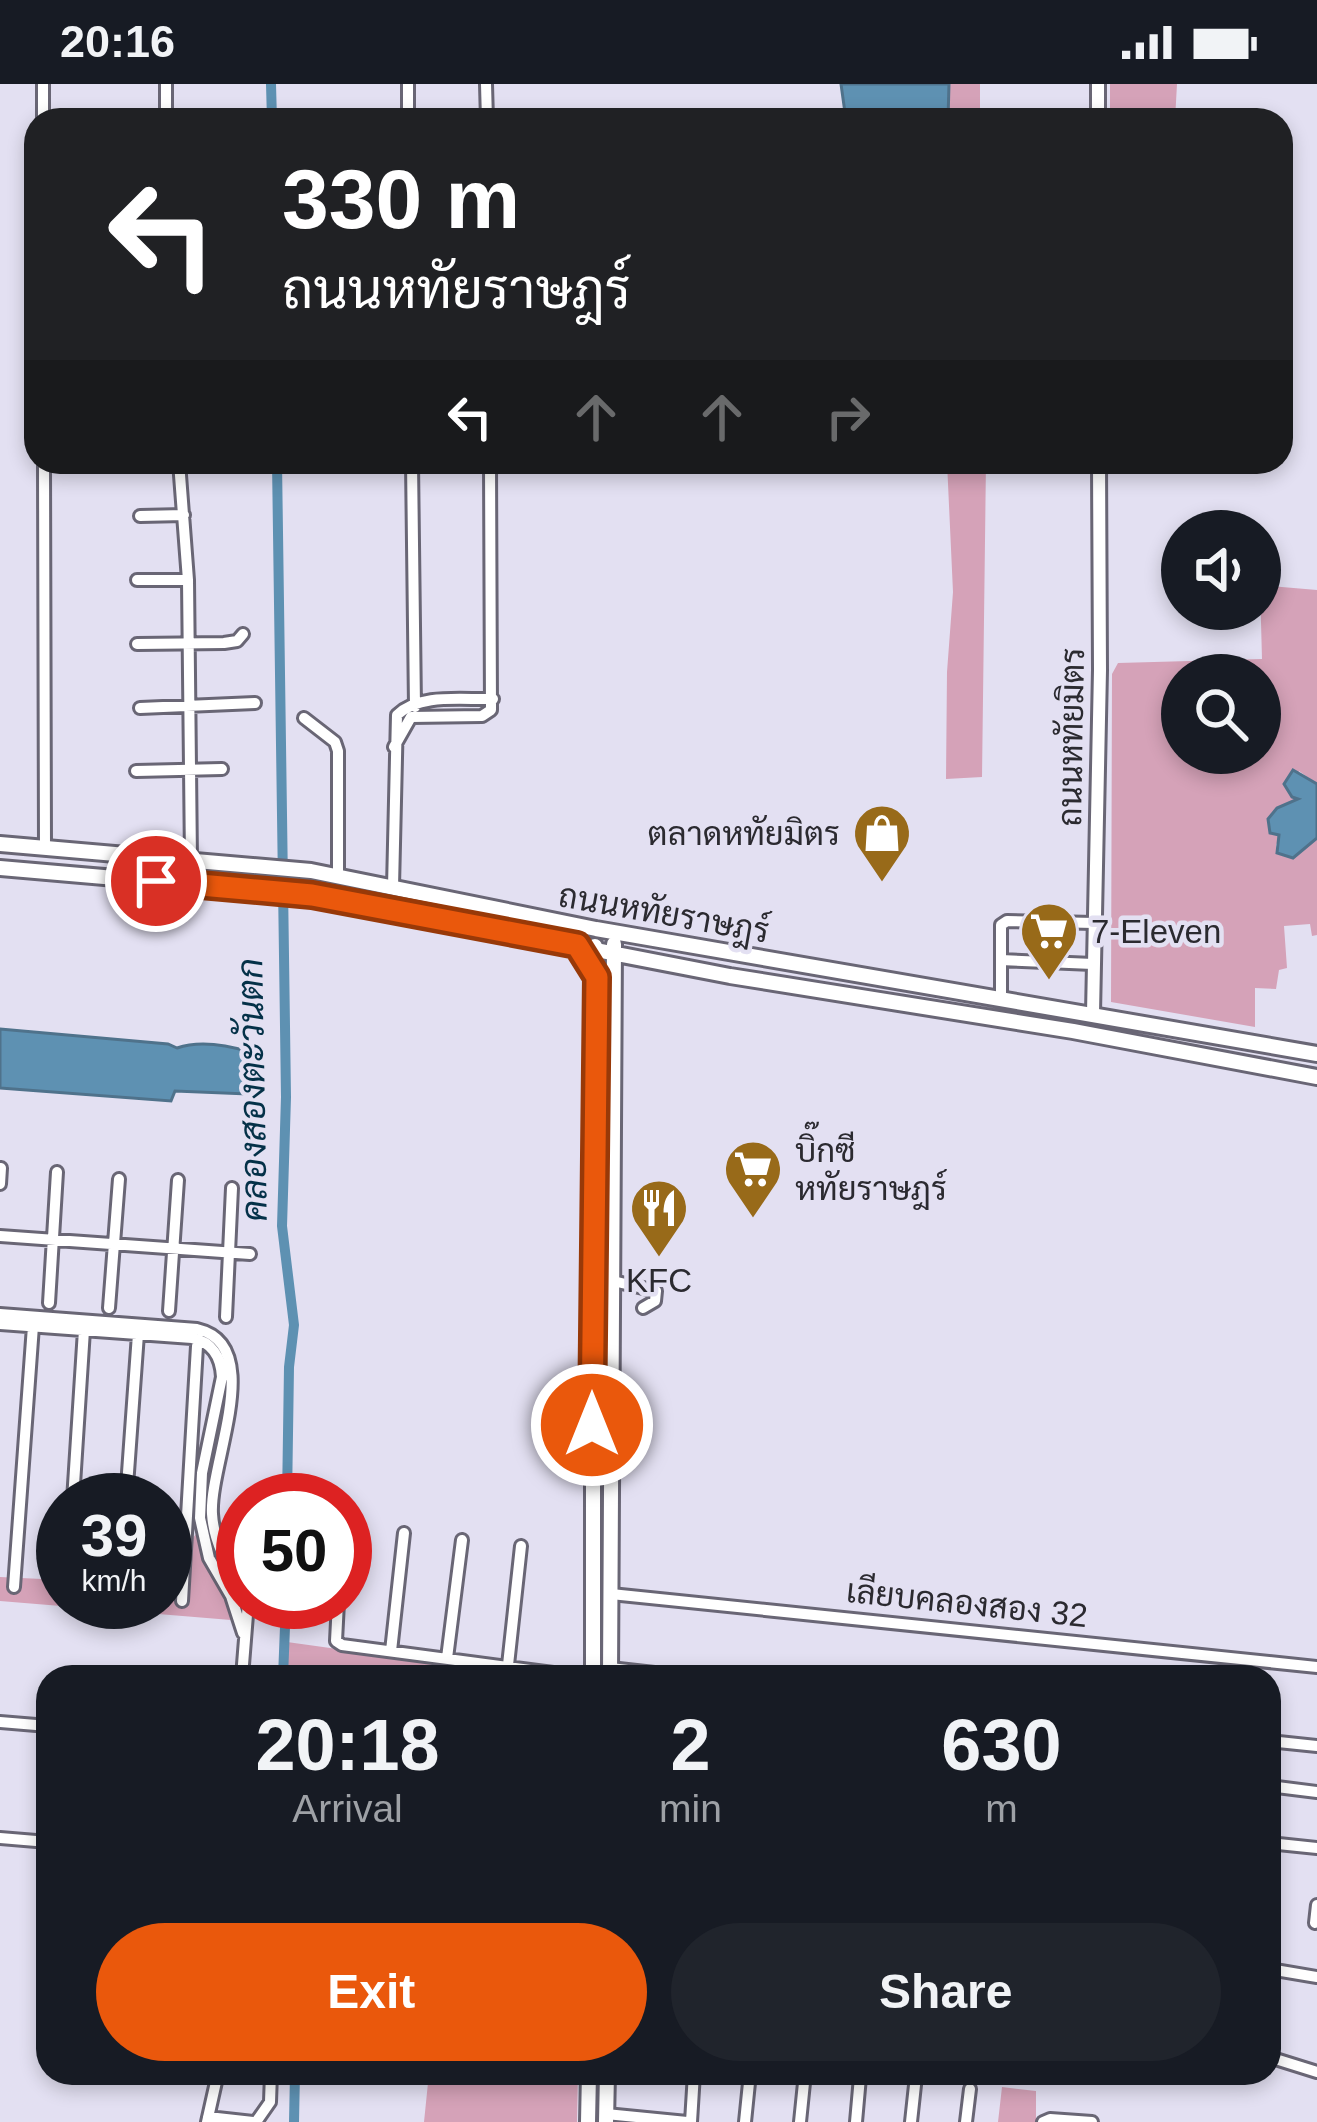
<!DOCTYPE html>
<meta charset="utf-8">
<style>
:root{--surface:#171b24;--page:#20242c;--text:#f1f3f6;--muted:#9ea1a6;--accent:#ea580c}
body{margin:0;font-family:Helvetica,Sarabun,sans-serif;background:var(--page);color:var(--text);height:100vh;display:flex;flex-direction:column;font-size:45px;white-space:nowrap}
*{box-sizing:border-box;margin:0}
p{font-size:39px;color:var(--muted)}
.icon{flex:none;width:66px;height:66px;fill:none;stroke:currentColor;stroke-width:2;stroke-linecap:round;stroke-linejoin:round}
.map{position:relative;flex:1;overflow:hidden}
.drawer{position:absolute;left:36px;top:1581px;width:1245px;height:420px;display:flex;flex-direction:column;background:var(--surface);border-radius:36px;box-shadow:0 6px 18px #0003}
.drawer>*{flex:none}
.guide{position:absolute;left:24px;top:24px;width:1269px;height:366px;border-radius:36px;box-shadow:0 6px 18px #0003;background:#202124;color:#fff;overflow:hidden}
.buttons{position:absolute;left:1161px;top:426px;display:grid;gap:24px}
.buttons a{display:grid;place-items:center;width:120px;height:120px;border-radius:50%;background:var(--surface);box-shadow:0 6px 18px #0003;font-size:60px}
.speed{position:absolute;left:36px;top:1389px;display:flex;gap:24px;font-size:60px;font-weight:700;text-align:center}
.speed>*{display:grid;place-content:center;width:156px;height:156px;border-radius:50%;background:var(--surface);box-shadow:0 6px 18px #0003;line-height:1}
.speed small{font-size:30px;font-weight:400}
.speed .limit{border:18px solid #d22;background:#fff;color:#111}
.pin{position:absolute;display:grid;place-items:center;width:102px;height:102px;color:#fff;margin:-51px;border:6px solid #fff;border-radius:50%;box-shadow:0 3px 12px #0007}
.me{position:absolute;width:132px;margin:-66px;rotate:0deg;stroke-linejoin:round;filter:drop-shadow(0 0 9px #0008)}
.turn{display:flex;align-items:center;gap:42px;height:252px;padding:0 60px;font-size:54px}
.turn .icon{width:156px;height:156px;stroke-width:2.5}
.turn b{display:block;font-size:84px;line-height:102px}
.lanes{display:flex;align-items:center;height:114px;padding:0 60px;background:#0003;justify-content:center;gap:60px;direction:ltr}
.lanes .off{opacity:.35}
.eta{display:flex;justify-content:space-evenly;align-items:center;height:204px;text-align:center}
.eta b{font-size:72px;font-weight:700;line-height:84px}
.button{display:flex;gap:24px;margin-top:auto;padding:24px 60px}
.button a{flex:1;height:138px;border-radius:72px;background:var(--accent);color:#fff;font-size:48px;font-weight:700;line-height:138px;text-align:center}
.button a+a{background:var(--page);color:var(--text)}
.status{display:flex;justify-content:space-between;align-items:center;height:84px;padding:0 60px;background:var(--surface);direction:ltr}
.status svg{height:33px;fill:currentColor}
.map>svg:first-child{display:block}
.green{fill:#d5a2b8;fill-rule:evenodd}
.water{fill:#5e91b2;stroke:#4f728b;stroke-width:3}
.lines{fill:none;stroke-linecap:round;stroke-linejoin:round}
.canal{stroke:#5e91b2;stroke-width:10}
.minor-casing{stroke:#696675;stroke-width:16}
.tertiary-casing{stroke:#696675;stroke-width:18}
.secondary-casing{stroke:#696675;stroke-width:20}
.minor{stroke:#fff;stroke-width:10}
.tertiary{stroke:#fff;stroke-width:12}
.secondary{stroke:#fff;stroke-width:14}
.route-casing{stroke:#983908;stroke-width:30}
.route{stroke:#ea580c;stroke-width:21}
.labels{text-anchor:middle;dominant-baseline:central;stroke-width:9;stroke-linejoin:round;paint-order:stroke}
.street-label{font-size:33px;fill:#2b2a30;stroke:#e3e0f2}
.poi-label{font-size:33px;fill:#2b2a30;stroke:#e3e0f2;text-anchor:start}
.water-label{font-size:36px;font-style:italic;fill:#043148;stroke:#e3e0f2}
</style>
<div class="status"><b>20:16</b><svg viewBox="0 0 49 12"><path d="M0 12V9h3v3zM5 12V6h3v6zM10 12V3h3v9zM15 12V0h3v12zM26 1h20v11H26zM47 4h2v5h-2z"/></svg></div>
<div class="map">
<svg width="1317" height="2038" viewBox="0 0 1317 2038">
<rect width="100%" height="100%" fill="#e3e0f2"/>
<path class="green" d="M 949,0 L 980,0 L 980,36 L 948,36 Z
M 1110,0 L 1177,0 L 1175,36 L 1110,36 Z
M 947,378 L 986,378 L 982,693 L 946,695 L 947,588 L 953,508 Z
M 1260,501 L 1317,506 L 1317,700 L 1299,687 L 1300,715 L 1276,761 L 1278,769 L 1293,774 L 1317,754 L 1317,851 L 1312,852 L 1310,840 L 1284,842 L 1287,884 L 1279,886 L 1276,905 L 1255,904 L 1255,943 L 1111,918 L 1112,590 L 1118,579 L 1262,575 ZM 1182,591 L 1260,591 L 1260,669 L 1182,669 Z
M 197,1449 L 229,1514 L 231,1536 L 0,1517 L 0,1493 L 63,1496 L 63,1518 L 165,1518 L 165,1502 L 176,1502 C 192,1489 182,1464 197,1449 Z
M 287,1558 L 539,1593 L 287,1593 Z
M 429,1989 L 578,1989 L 577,2038 L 424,2038 Z
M 1002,2003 L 1036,2007 L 1036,2038 L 998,2038 Z"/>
<path class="water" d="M 841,0 L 949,0 L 948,36 L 846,36 Z
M 1293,686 L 1317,700 L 1317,754 L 1293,774 L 1277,769 L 1279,751 L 1270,749 L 1268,735 L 1277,724 L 1298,715 L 1292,713 L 1284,700 Z
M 0,945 L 168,960 L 177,964 C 200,956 227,961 250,968 L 247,1010 L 175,1007 L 171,1017 L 0,1004 Z"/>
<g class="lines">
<path class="canal" d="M 271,0 L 272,36
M 277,378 L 286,1013 L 282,1142 L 294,1241 L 289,1283 L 287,1416
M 283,1593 L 286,1518
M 294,2038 L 295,1989"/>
<defs>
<path id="minor" d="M 166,0 L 166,36
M 408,0 L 408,36
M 486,0 L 487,36
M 43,36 L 43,0
M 44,378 L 45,764
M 179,378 L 188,496 L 191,777
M 412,378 L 415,623
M 140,432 L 184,431
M 137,496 L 188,496
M 137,560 L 224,559 L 237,557 L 243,550
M 140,624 L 255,619
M 304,634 L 335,658 L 338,667 L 338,792
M 394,663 L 411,633 L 482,632 L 491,626 L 490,378
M 136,687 L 222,685
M 393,803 L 397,631 C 420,609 462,616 493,615
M 1001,876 L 1093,880
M 1001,913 L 1001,841 L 1007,837 L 1094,839
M 0,1100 L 1,1084
M 0,1152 L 250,1170
M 613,1197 L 656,1207 L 655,1217 L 643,1224
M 49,1219 L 57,1088
M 109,1224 L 119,1095
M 169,1227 L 178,1096
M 0,1230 L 197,1245 C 267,1261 209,1379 212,1430 C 214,1460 228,1482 243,1507
M 226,1233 L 232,1104
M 0,1240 L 192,1254 C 212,1258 221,1273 222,1293 L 202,1389 L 200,1434 L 209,1474 L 231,1512 L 243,1549
M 73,1416 L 84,1246
M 126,1416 L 138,1250
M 345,1455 L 346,1447
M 14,1503 L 33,1242
M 611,1510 L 1317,1583
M 182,1517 L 197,1262
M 338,1518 L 336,1557 L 342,1561 L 584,1593
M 391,1567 L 404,1449
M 447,1574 L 462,1456
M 508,1581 L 521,1462
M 610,1584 L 690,1593
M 242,1593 L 248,1518
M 0,1638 L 48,1642
M 1269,1657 L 1317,1662
M 1269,1702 L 1317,1708
M 0,1754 L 48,1758
M 1269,1759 L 1317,1764
M 1315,1839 L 1317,1821
M 1269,1885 L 1317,1893
M 1269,1973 L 1317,1988
M 606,2030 L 687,2038
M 208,2033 L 253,2038
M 207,2038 L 218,1989
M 256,2038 L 270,2018 L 271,1989
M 691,2038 L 694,1989
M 745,2038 L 750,1989
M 800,2038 L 805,1989
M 856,2038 L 860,1993
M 911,2038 L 915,2001
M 966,2038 L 970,2005
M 1043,2038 L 1050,2035 L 1092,2038"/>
<path id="tertiary" d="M 1098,0 L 1098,36
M 1093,929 L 1100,586 L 1099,378"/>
<path id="secondary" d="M 0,760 L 311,787 L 596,845 L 1317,970
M 0,784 L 312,811 L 730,892 L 1073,947 L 1317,993
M 593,1593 L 593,1154 L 598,984 L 595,862
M 610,1593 L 614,860
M 588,2038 L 589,1989
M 606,2038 L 607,1989"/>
</defs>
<use href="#minor" class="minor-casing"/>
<use href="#tertiary" class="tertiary-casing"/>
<use href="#secondary" class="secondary-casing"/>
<use href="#minor" class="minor"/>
<use href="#tertiary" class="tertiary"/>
<use href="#secondary" class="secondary"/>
</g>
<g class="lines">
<defs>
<path id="route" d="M 156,797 L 312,811 L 577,861 L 597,893 L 592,1341"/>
</defs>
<use href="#route" class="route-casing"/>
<use href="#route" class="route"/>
</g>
<defs>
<symbol id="shop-pin" viewBox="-11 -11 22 30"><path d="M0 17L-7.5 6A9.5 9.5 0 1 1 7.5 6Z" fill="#986a19" stroke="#e3e0f2"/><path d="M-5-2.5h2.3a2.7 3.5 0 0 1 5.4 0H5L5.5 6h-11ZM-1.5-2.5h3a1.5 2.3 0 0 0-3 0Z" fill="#fff"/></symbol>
<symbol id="supermarket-pin" viewBox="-11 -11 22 30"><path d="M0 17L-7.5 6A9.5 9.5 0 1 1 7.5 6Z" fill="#986a19" stroke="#e3e0f2"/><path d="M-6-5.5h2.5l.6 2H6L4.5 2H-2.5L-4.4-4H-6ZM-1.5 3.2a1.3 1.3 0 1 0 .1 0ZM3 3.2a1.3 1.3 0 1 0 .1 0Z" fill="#fff"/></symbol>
<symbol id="restaurant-pin" viewBox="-11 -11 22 30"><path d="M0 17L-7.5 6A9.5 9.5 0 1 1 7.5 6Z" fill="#986a19" stroke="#e3e0f2"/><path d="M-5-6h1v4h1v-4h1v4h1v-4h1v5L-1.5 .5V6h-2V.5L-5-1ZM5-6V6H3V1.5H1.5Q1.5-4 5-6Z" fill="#fff"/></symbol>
</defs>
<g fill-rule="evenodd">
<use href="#shop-pin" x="849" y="716" width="66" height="90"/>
<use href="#supermarket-pin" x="1016" y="814" width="66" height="90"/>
<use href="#supermarket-pin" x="720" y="1052" width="66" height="90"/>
<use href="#restaurant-pin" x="626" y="1091" width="66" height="90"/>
</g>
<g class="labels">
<g class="street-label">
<text transform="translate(1071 653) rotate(-89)">ถนนหทัยมิตร</text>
<text transform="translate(664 829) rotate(10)">ถนนหทัยราษฎร์</text>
<text transform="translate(967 1519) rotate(6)">เลียบคลองสอง 32</text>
</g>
<g class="poi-label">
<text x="840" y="749" text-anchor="end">ตลาดหทัยมิตร</text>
<text x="1091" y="847">7-Eleven</text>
<text x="795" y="1066">บิ๊กซี<tspan x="795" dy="38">หทัยราษฎร์</tspan></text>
<text x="659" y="1196" text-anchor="middle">KFC</text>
</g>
<g class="water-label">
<text transform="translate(252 1006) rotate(-91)">คลองสองตะวันตก</text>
</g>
</g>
</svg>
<div class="buttons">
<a><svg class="icon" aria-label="sound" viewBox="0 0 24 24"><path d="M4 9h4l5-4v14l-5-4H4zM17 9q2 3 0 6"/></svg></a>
<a><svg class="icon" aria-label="search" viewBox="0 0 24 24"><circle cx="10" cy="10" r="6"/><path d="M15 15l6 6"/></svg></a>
</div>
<div class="speed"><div>39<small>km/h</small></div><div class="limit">50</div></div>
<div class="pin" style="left:156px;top:797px;background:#d93025"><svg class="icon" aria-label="arrive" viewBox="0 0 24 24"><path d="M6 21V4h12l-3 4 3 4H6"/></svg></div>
<svg class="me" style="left:592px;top:1341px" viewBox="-20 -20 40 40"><circle r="17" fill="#ea580c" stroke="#fff" stroke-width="3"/><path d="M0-11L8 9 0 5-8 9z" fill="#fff"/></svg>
<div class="guide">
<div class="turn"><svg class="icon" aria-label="left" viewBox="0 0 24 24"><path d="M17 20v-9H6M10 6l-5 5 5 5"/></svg><div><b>330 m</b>ถนนหทัยราษฎร์</div></div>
<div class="lanes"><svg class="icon" aria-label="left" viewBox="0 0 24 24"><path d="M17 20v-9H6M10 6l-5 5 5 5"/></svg><svg class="icon off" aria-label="ahead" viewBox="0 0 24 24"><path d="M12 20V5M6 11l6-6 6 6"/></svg><svg class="icon off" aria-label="ahead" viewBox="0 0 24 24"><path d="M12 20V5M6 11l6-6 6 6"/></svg><svg class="icon off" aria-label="right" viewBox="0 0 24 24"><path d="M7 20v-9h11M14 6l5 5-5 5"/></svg></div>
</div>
<section class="drawer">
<div class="eta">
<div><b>20:18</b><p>Arrival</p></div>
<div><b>2</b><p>min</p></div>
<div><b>630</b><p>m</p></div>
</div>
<div class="button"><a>Exit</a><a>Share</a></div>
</section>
</div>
